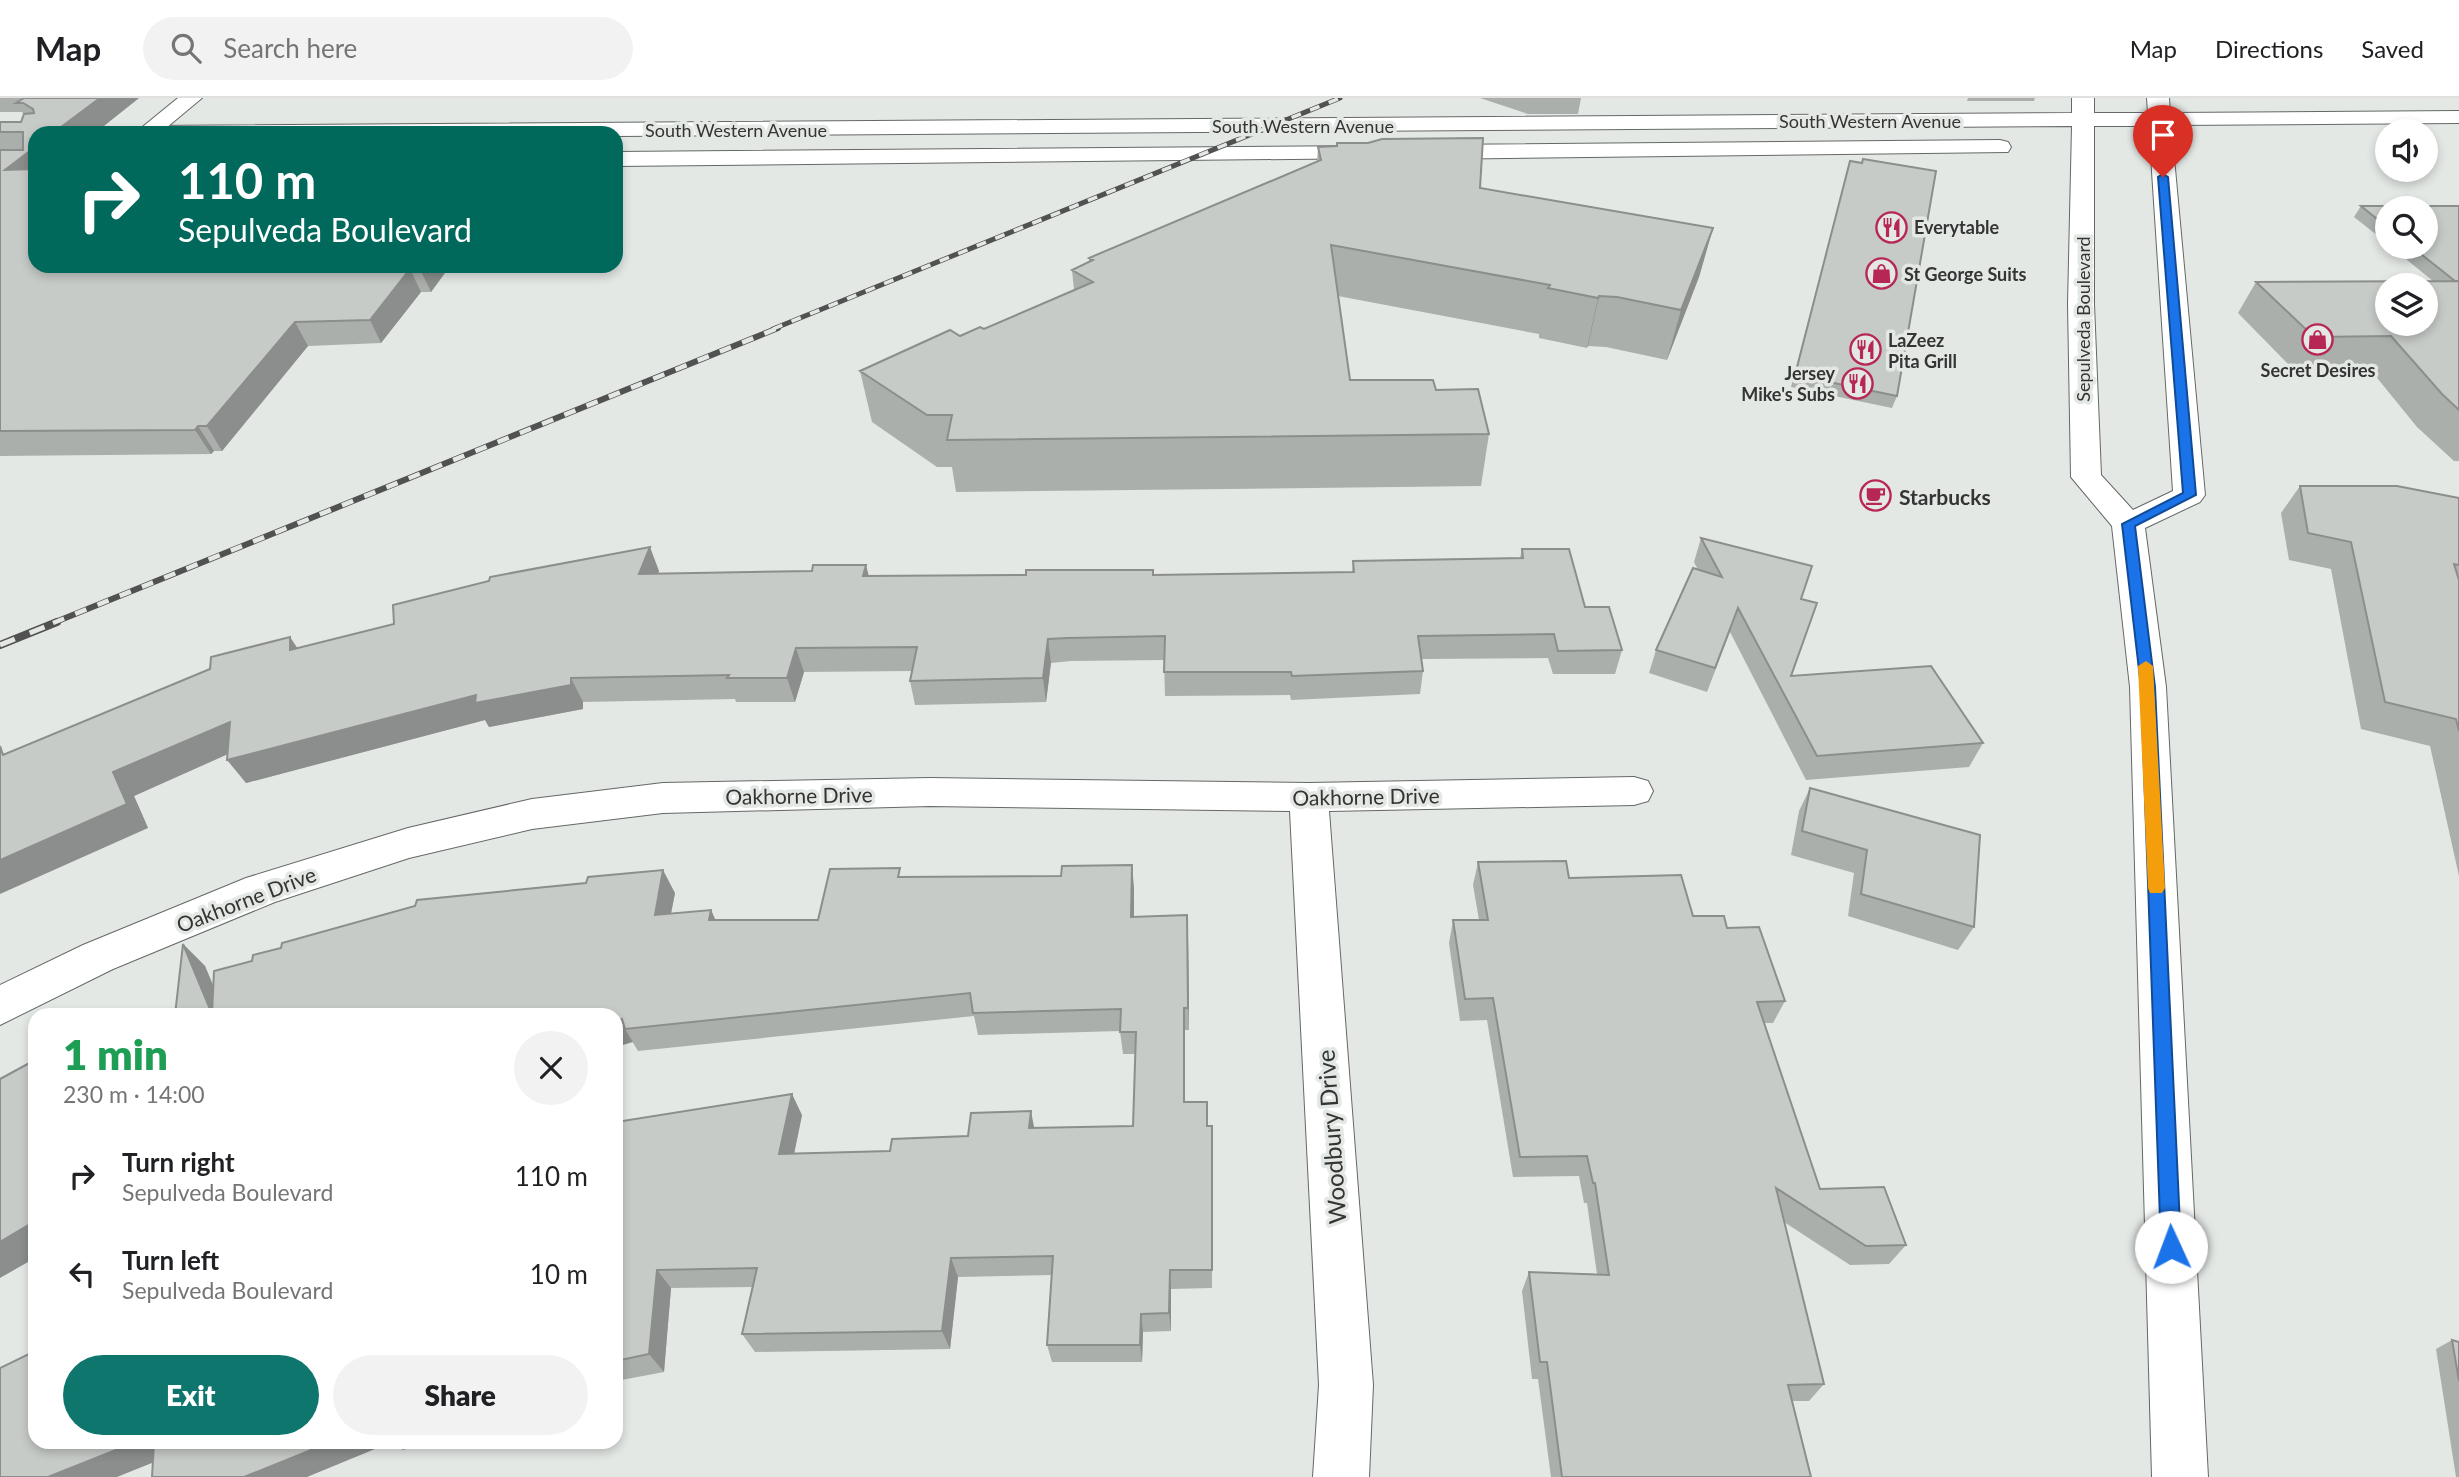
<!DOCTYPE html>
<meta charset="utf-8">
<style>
:root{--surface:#fff;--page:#f2f2f2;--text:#202124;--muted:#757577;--line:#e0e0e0;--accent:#0f766e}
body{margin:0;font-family:Lato,sans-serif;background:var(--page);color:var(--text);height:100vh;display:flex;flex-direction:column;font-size:26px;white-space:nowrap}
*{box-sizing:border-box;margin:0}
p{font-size:23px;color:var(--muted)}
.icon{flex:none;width:38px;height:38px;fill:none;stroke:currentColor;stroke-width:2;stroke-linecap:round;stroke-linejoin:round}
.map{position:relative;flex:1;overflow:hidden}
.sheet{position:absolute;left:28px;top:910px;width:595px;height:441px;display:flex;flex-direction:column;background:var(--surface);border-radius:21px;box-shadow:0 4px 10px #0003}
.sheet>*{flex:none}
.banner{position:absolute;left:28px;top:28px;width:595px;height:147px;border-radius:21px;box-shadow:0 4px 10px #0003;background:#00695c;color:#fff;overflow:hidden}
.buttons{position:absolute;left:2375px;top:21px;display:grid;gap:14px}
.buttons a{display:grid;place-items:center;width:63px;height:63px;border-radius:50%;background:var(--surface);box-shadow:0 4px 10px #0003;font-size:35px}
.pin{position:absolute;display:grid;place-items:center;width:60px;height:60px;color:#fff;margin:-72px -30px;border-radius:50% 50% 50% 0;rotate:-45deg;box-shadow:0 0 7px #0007}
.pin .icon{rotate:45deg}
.me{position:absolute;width:77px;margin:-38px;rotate:358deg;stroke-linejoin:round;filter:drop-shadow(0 0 5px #0008)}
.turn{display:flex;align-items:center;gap:24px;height:147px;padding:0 35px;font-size:32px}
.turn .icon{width:91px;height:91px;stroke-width:2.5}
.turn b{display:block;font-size:49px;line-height:60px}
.round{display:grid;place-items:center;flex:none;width:74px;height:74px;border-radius:37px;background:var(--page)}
.summary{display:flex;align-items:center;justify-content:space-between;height:119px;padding:0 35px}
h1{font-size:42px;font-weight:800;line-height:52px;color:#1e9e55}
.primary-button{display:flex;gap:14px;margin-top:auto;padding:14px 35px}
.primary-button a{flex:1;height:80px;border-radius:42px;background:var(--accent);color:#fff;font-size:28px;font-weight:800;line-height:80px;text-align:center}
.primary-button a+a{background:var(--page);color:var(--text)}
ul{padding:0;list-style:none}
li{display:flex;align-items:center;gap:21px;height:98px;padding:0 35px}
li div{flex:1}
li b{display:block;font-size:26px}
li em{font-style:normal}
header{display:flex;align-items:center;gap:42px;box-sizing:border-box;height:98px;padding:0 35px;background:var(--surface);border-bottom:2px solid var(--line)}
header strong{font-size:33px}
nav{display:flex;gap:38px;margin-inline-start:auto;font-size:24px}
.search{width:490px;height:63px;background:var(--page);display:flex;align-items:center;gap:18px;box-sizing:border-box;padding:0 24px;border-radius:38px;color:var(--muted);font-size:26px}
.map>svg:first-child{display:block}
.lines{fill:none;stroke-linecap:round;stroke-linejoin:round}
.street-casing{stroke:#646866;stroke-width:2}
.primary-casing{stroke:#646866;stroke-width:2}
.street{fill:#fff;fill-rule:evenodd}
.primary{fill:#fff;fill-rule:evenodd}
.rail-far2-casing{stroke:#505150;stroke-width:5}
.rail-far1-casing{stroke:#505150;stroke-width:6}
.rail-casing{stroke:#505150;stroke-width:8}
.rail-far2{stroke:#e4e8e5;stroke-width:3.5;stroke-dasharray:10;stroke-linecap:butt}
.rail-far1{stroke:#e4e8e5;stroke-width:4.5;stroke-dasharray:12;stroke-linecap:butt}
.rail{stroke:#e4e8e5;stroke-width:5;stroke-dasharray:16;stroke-linecap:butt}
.wall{fill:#abafac}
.shaded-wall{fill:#8b8e8c}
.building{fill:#c7cbc8;stroke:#8b8e8c;stroke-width:2;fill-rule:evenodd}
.route{fill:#1a73e8;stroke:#114b97;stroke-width:2}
.slow{fill:#f59e0b}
.labels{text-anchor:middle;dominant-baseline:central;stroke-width:7;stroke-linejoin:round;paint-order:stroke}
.far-street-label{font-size:18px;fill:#333433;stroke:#e4e8e5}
.far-poi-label{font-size:18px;font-weight:bold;fill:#333433;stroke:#e4e8e5;text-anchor:start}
.poi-label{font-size:21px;font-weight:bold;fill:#333433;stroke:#e4e8e5;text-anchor:start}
.street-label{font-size:21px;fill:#333433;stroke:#e4e8e5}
.near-street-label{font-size:24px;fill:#333433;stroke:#e4e8e5}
</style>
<header>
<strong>Map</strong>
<div class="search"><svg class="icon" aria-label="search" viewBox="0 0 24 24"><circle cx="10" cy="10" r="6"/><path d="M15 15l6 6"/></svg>Search here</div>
<nav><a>Map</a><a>Directions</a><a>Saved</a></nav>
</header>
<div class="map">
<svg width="2459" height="1379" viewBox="0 0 2459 1379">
<rect width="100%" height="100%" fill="#e4e8e5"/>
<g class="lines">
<defs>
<path id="street" d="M 178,0 L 202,0 L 160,35 L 135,35 Z
M 1634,679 L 1648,683 L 1653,693 L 1648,703 L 1634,707 L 1329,713 L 1373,1287 L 1369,1379 L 1313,1379 L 1319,1287 L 1290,713 L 930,708 L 663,715 L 532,731 L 409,760 L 275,804 L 113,871 L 0,927 L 0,887 L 83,847 L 246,780 L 408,730 L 532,701 L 663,685 L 930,680 L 1309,685 Z"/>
<path id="primary" d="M 2072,0 L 2094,0 L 2094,15 L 2148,15 L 2147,0 L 2169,0 L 2170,15 L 2459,13 L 2459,25 L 2171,27 L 2205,397 L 2200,404 L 2145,430 L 2166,589 L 2208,1379 L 2152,1379 L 2130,589 L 2112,428 L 2071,379 L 2068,206 L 2072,28 L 616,38 L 616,35 L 137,35 L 140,30 L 148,28 L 2072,15 ZM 2094,28 L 2149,28 L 2173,393 L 2133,412 L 2101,377 L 2094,206 Z
M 2000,42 L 2008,44 L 2011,49 L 2008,54 L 1430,61 L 1422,59 L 1419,54 L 1422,49 L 1430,47 Z
M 1370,48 L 1378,50 L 1381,55 L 1378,60 L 616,68 L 616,54 Z"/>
</defs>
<use href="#street" class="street-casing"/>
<use href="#primary" class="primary-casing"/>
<use href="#street" class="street"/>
<use href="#primary" class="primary"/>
<defs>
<path id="rail-far2" d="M 773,231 L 1340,0"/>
<path id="rail-far1" d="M 53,525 L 778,230"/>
<path id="rail" d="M 0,547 L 57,524"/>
</defs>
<use href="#rail-far2" class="rail-far2-casing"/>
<use href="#rail-far1" class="rail-far1-casing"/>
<use href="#rail" class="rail-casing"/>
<use href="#rail-far2" class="rail-far2"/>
<use href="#rail-far1" class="rail-far1"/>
<use href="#rail" class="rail"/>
</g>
<path class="wall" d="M 0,0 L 139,0 L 95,35 L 35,35 L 35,168 L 450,168 L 431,194 L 421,194 L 381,245 L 308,248 L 222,353 L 214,353 L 211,356 L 0,358 L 0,24 L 21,24 L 24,17 L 22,14 L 0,14 Z
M 1480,0 L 1581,0 L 1578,16 L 1528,16 Z
M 1968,0 L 2035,0 L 2034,3 L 1967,3 Z
M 1318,49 L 1480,90 L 1713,130 L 1699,179 L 1667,262 L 1606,249 L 1588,248 L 1587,250 L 1539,240 L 1539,236 L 1338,198 L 1350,282 L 1436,292 L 1489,336 L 1481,388 L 956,394 L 952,369 L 937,369 L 872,324 L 860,273 L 960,238 L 984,231 L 1074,192 L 1072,172 L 1089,164 L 1089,160 L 1317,64 Z
M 1850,63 L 1897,298 L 1892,310 L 1791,289 Z
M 2361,108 L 2459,108 L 2459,363 L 2454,363 L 2417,329 L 2369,270 L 2293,271 L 2238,215 L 2256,184 L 2433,183 L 2391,149 L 2426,149 L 2387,110 L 2387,145 L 2354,119 Z
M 2300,388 L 2459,400 L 2459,778 L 2430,648 L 2361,631 L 2331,471 L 2289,462 L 2281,415 Z
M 1701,440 L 1801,501 L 1791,578 L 1983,645 L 1969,669 L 1806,682 L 1730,534 L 1707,594 L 1649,575 L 1656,552 L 1698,472 L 1694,464 Z
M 1522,451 L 1585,509 L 1622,552 L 1615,576 L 1553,576 L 1548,560 L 1421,561 L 1423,573 L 1420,596 L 1291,602 L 1290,597 L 1165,598 L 1164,562 L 1071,563 L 1051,565 L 1046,604 L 915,607 L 910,583 L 912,573 L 804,574 L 795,604 L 736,604 L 735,601 L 583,604 L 583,611 L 489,629 L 485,622 L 246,685 L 228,656 L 134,698 L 148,730 L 7,655 L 210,571 L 298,550 L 659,473 L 658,475 L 869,478 L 1153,477 L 1352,474 L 1353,463 L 1520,460 Z
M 1810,690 L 1974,829 L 1958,852 L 1848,818 L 1854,775 L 1791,757 L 1799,713 Z
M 1478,764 L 1569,780 L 1727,830 L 1785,903 L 1773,925 L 1764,925 L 1820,1091 L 1906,1147 L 1889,1166 L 1850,1167 L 1784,1124 L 1824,1286 L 1809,1303 L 1792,1303 L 1811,1379 L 1551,1379 L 1538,1281 L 1532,1281 L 1522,1193 L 1529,1174 L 1597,1176 L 1587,1105 L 1584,1105 L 1579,1078 L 1513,1079 L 1487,922 L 1460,923 L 1449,845 L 1453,822 L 1479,822 L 1473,787 Z
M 902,779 L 1134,790 L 1134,819 L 1188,840 L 1189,932 L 1185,932 L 1185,1004 L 1207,1028 L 1212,1028 L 1212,1190 L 1171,1191 L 1171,1233 L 1143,1234 L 1142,1264 L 1052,1264 L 1047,1247 L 1052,1177 L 958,1179 L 950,1251 L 755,1254 L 742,1236 L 752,1189 L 671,1190 L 664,1274 L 616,1283 L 616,1024 L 802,1017 L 794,1055 L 890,1053 L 968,1038 L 1034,1030 L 1133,1028 L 1136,956 L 1123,956 L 1120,933 L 978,937 L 974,918 L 638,953 L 616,917 L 175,917 L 183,846 L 205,868 L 214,889 L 675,795 L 671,816 L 711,812 L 715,822 L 818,822 Z
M 2452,1242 L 2459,1244 L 2459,1379 L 2456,1379 L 2436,1251 Z"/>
<path class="shaded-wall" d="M 100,0 L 139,0 L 95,35 L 53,35 Z
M 35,49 L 35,82 L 5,72 Z
M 1713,130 L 1699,179 L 1667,262 L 1681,212 Z
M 423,168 L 450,168 L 431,194 L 420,171 Z
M 410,171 L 421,194 L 381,245 L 370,222 Z
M 1599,198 L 1588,248 L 1587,250 L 1598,200 Z
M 295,224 L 308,248 L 222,353 L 207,328 Z
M 198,328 L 214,353 L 211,356 L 195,332 Z
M 650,449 L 659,473 L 649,499 L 639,476 Z
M 866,467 L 872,490 L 863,478 Z
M 290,539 L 306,563 L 290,552 Z
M 1048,541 L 1051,565 L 1046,604 L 1043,580 Z
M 796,550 L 804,574 L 795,604 L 787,580 Z
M 571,580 L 583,604 L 583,611 L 489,629 L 485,622 L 246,685 L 227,662 L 476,597 Z
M 230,624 L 248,647 L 134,698 L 148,730 L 0,796 L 0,762 L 113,674 Z
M 1132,767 L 1134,790 L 1134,842 L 1131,819 Z
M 663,772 L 675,795 L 666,840 L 655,817 Z
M 711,812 L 721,834 L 709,822 Z
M 1187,817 L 1188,840 L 1189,932 L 1188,910 Z
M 183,846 L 205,868 L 225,917 L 213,917 Z
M 1184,910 L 1185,932 L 1185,1025 L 1184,1004 Z
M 622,921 L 625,931 L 633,944 L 616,949 L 616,923 Z
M 792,996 L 802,1017 L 790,1076 L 779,1056 Z
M 1031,1013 L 1035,1034 L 1029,1030 Z
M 35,1123 L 35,1160 L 0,1180 L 0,1144 Z
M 951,1160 L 958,1179 L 950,1251 L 942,1233 Z
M 657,1172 L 671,1190 L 664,1274 L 649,1256 Z
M 1170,1172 L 1171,1191 L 1171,1233 L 1169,1215 Z
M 1141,1216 L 1143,1234 L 1142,1264 L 1140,1247 Z
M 136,1344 L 169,1344 L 184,1352 L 117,1379 L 48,1379 Z
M 331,1344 L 422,1344 L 403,1352 L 392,1344 L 307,1379 L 244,1379 Z"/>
<path class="building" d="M 24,0 L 100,0 L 53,35 L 35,35 L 35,49 L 5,72 L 35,71 L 35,168 L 423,168 L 420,171 L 410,171 L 370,222 L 295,224 L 207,328 L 198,328 L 195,332 L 0,333 L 0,52 L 23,52 L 23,34 L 0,34 L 0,24 L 21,24 L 24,16 L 34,15 L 33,11 L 23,5 L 16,5 Z
M 1483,40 L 1480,90 L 1713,130 L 1681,212 L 1617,199 L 1599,198 L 1598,200 L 1548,190 L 1550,187 L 1331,147 L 1350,282 L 1433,282 L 1436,292 L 1478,291 L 1489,336 L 947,342 L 952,317 L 927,317 L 860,273 L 950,232 L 960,238 L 980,229 L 984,231 L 1093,184 L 1072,172 L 1093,162 L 1089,160 L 1321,62 L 1318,49 L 1337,48 L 1337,45 L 1368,45 L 1382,41 Z
M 1863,61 L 1936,73 L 1897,298 L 1795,277 L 1850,63 L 1862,65 Z
M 2361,108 L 2459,108 L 2459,183 L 2455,183 L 2412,149 L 2426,149 L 2426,110 L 2387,110 L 2387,129 Z
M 2459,183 L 2459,312 L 2442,296 L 2391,238 L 2314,239 L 2256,184 ZM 2387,187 L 2426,187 L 2426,226 L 2387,226 Z
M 2300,388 L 2397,388 L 2459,400 L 2459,467 L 2454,466 L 2459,482 L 2459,633 L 2456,621 L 2385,604 L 2351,444 L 2308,435 Z
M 1701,440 L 1812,468 L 1801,501 L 1817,505 L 1791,578 L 1931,568 L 1983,645 L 1817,658 L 1738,510 L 1715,570 L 1656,552 L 1693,470 L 1722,479 Z
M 650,449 L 639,476 L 812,473 L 813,467 L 866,467 L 863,478 L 1026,477 L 1026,472 L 1153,472 L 1153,477 L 1354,474 L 1353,463 L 1523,460 L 1522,451 L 1569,451 L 1585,509 L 1609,509 L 1622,552 L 1558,553 L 1554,536 L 1418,538 L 1423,573 L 1292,578 L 1291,574 L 1164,574 L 1165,538 L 1068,540 L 1048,541 L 1043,580 L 910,583 L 917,549 L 796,550 L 787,580 L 727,580 L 729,577 L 571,580 L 571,587 L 475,605 L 476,597 L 227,662 L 230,624 L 113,674 L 127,706 L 0,762 L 0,648 L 3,657 L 210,571 L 211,559 L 290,539 L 290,552 L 394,526 L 393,507 L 489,483 L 490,479 Z
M 1810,690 L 1980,737 L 1974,829 L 1861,796 L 1867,752 L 1802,733 Z
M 1566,763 L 1569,780 L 1681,777 L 1693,818 L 1724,818 L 1727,830 L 1759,829 L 1785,903 L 1757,904 L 1820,1091 L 1884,1089 L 1906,1147 L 1866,1148 L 1776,1090 L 1824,1286 L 1788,1287 L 1811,1379 L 1562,1379 L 1547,1264 L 1540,1264 L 1529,1174 L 1609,1177 L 1595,1085 L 1593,1085 L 1587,1058 L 1520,1059 L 1493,900 L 1465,901 L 1453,822 L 1488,822 L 1478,764 Z
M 1132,767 L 1131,819 L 1187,817 L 1188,910 L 1184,910 L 1184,1004 L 1207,1004 L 1207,1028 L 1212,1028 L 1212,1172 L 1170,1172 L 1169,1215 L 1141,1216 L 1140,1247 L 1047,1247 L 1053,1158 L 951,1160 L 942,1233 L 742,1236 L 757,1170 L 657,1172 L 649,1256 L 616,1263 L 616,1024 L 792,996 L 779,1056 L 890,1053 L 892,1041 L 968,1038 L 971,1015 L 1031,1013 L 1029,1030 L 1133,1028 L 1136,934 L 1120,934 L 1121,911 L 973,915 L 970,895 L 625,931 L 622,921 L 616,923 L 616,917 L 175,917 L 183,846 L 212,916 L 214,873 L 252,863 L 253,857 L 281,850 L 282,845 L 415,808 L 417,802 L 586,785 L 588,779 L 663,772 L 655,817 L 711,812 L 709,822 L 818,822 L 830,771 L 900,770 L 898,779 L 1061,778 L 1062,768 Z
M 35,962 L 35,1123 L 0,1144 L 0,981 Z
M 2452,1242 L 2459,1244 L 2459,1283 Z
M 35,1253 L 35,1344 L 136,1344 L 48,1379 L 0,1379 L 0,1270 Z
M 154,1344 L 331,1344 L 244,1379 L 152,1379 Z"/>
<path class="route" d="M 2163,76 L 2168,79 L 2196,397 L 2135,428 L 2155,589 L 2181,1149 L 2178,1156 L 2171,1159 L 2164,1156 L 2161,1149 L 2141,589 L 2122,426 L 2183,395 L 2158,79 Z"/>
<path class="slow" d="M 2146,563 L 2153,568 L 2165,790 L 2162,795 L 2150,795 L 2148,790 L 2138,568 Z"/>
<defs>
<symbol id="restaurant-ring" viewBox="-11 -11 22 22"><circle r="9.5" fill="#e4e8e5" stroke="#b72756" stroke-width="1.5"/><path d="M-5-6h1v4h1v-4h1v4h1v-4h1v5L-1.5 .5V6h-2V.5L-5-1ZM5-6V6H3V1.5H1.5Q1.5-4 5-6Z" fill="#b72756"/></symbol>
<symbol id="shop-ring" viewBox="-11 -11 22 22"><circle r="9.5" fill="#e4e8e5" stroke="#b72756" stroke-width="1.5"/><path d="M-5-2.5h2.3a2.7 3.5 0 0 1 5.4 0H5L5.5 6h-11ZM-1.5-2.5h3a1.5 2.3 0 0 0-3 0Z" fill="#b72756"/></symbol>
<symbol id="cafe-ring" viewBox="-11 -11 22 22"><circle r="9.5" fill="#e4e8e5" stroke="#b72756" stroke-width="1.5"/><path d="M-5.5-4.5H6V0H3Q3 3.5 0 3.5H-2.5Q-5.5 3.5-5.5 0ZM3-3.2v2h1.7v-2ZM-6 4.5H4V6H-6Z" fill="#b72756"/></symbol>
</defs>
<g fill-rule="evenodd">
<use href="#restaurant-ring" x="1874" y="112" width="35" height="35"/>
<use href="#shop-ring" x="1864" y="158" width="35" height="35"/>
<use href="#shop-ring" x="2300" y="224" width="35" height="35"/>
<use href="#restaurant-ring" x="1848" y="234" width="35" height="35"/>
<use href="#restaurant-ring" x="1840" y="268" width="35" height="35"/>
<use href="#cafe-ring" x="1858" y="380" width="35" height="35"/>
</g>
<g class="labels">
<g class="far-street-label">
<text x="1870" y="23">South Western Avenue</text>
<text x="1303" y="28">South Western Avenue</text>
<text x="736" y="32">South Western Avenue</text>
<text transform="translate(2083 221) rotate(-90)">Sepulveda Boulevard</text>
</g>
<g class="far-poi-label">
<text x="1914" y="129">Everytable</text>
<text x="1904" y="176">St George Suits</text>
<text x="1888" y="242">LaZeez<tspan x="1888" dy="21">Pita Grill</tspan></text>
<text x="2318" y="272" text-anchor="middle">Secret Desires</text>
<text x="1835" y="275" text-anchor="end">Jersey<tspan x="1835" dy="21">Mike's Subs</tspan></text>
</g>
<g class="poi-label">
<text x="1899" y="398">Starbucks</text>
</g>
<g class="street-label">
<text transform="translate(799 697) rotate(-1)">Oakhorne Drive</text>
<text transform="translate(1366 698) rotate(-1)">Oakhorne Drive</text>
<text transform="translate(246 801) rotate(-21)">Oakhorne Drive</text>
</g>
<g class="near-street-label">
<text transform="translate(1331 1039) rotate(-94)">Woodbury Drive</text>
</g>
</g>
</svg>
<div class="buttons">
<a><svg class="icon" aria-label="sound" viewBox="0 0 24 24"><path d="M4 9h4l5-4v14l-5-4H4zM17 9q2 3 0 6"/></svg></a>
<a><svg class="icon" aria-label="search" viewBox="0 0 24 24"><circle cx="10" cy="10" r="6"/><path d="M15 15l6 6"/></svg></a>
<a><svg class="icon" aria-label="layers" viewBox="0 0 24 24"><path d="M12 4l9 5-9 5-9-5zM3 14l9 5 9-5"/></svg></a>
</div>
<div class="pin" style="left:2163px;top:79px;background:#d93025"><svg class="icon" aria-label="arrive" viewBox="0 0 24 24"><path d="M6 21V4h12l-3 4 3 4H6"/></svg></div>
<svg class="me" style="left:2171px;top:1149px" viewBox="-20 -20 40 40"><circle r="19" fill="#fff"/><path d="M0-13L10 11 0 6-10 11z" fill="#1a73e8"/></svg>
<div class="banner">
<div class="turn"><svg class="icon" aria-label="right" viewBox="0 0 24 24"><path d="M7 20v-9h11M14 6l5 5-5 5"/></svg><div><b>110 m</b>Sepulveda Boulevard</div></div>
</div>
<section class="sheet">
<div class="summary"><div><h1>1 min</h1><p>230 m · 14:00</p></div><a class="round"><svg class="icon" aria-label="close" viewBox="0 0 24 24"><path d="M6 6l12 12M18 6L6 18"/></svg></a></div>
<ul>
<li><svg class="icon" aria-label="right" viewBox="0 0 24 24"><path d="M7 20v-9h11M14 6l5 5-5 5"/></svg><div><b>Turn right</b><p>Sepulveda Boulevard</p></div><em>110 m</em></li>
<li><svg class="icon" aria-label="left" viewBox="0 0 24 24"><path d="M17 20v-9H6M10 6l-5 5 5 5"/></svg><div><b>Turn left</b><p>Sepulveda Boulevard</p></div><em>10 m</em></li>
</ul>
<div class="primary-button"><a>Exit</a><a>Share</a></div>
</section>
</div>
